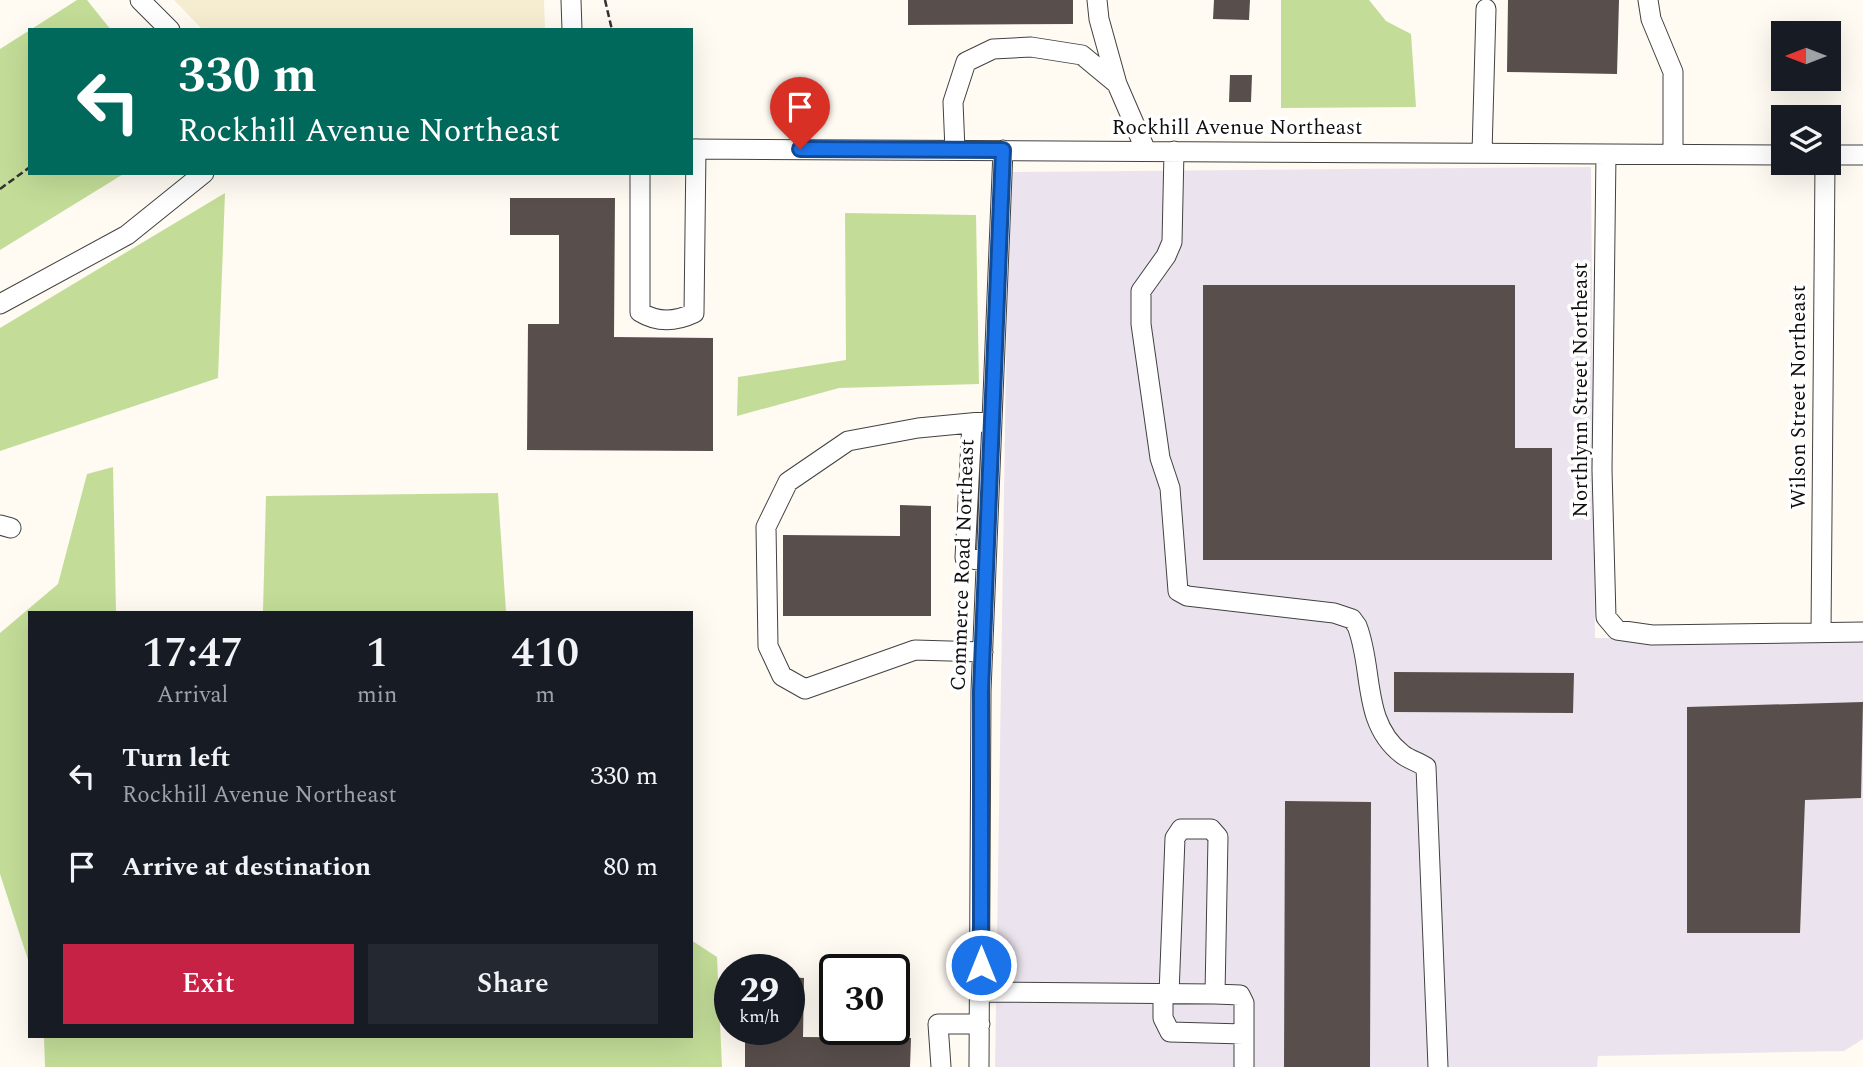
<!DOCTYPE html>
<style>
:root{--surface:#171b24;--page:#242831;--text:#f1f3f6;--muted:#9ea1a6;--accent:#c52246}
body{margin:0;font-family:Spectral,serif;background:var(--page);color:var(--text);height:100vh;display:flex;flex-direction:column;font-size:26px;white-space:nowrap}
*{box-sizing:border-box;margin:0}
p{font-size:23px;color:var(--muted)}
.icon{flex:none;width:38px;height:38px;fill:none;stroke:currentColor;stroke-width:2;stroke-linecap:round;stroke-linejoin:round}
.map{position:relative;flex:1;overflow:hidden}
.drawer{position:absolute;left:28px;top:611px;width:665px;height:427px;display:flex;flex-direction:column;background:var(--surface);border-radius:0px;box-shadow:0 7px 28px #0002}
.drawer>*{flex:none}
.hud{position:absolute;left:28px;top:28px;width:665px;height:147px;border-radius:0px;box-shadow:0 7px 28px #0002;background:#00695c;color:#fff;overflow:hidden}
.needle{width:46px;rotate:270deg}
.controls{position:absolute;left:1771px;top:21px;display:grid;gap:14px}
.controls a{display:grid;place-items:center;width:70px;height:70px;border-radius:0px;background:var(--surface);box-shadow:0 7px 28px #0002;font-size:35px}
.speed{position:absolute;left:714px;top:954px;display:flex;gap:14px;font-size:35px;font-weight:700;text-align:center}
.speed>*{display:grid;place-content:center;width:91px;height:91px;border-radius:50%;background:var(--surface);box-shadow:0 7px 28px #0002;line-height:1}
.speed small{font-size:18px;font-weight:400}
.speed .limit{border:4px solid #111;border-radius:10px;background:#fff;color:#111}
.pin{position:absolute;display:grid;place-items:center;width:60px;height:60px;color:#fff;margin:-72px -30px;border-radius:50% 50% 50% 0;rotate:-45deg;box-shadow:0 0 7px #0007}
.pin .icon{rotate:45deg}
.me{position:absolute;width:77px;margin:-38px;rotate:0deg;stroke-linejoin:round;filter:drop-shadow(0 0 5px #0008)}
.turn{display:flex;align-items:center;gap:24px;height:147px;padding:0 35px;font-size:32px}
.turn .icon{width:91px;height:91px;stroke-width:2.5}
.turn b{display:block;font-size:49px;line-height:60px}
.eta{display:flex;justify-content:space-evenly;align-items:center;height:119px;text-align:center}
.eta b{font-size:42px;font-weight:600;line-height:49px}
.primary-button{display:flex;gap:14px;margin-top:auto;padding:14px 35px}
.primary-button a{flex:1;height:80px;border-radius:0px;background:var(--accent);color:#fff;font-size:28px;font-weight:600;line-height:80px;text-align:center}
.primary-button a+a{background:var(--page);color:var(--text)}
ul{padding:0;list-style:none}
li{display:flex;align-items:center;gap:21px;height:91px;padding:0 35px}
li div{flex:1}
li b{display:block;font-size:26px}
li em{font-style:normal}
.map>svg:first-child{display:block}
.industrial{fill:#ebe4ee}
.farmland{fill:#f6ecd0}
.forest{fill:#c3dd98}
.building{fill:#584e4b}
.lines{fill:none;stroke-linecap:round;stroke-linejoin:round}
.minor-casing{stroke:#424242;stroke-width:21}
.path{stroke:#313131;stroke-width:2.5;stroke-dasharray:7 3.5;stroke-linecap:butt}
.minor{stroke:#fff;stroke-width:19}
.route-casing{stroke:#114b97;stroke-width:18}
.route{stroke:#1a73e8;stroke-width:12}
.labels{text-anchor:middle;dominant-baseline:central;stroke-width:7;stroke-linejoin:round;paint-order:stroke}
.street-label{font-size:21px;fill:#0f0f0f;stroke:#fff}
</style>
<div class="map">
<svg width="1863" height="1067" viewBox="0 0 1863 1067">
<rect width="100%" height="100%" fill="#fffaf2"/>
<path class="industrial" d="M 1591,167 L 1595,638 L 1863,639 L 1863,1039 L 1844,1051 L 1598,1056 L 1597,1067 L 995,1067 L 1009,172 Z"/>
<path class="farmland" d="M 174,0 L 544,0 L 545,30 L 203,30 Z"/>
<path class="forest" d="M 77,0 L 87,0 L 111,30 L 30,30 Z
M 1281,0 L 1369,0 L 1386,21 L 1411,34 L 1416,107 L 1281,108 Z
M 30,30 L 30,173 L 125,173 L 0,250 L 0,49 Z
M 225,193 L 218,378 L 0,451 L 0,328 Z
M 845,213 L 976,215 L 979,384 L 839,388 L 737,416 L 738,377 L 846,360 Z
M 113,467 L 116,612 L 30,612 L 30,966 L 0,874 L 0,633 L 58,584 L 87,474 Z
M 498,493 L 506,612 L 225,612 L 263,611 L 266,496 Z
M 691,940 L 717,957 L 722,1067 L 45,1067 L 44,1036 L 691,1036 Z"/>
<path class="building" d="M 908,0 L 1073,0 L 1073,24 L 908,25 Z
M 1214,0 L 1250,0 L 1249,20 L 1213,19 Z
M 1508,0 L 1619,0 L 1617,74 L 1507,72 Z
M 1230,75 L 1252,75 L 1251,102 L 1229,102 Z
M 510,198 L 615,198 L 614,337 L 713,338 L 713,451 L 527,450 L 528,324 L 559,324 L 559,235 L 510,235 Z
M 1203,285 L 1515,285 L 1515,448 L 1552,448 L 1552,560 L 1203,560 Z
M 900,505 L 931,506 L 931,616 L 783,616 L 783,535 L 900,536 Z
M 1394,672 L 1574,673 L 1573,713 L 1394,712 Z
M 1863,702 L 1861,798 L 1805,800 L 1800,933 L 1687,933 L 1687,707 Z
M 1285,801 L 1371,802 L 1370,1067 L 1284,1067 Z
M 789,977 L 804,978 L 803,1037 L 911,1038 L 910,1067 L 745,1067 L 745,1029 L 789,1029 Z"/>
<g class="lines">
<defs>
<path id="minor" d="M 140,0 L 170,30
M 571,0 L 572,30
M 1097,0 L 1099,19 L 1117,84
M 1648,0 L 1651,19 L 1673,72 L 1673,154
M 691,149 L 1783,155
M 955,150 L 953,102 L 966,62 L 993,49 L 1031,47 L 1082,55 L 1117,84 L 1146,151
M 1174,151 L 1172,242 L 1166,256 L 1141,291 L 1141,324 L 1160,458 L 1170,488 L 1178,591 L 1187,596 L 1334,613 L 1352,619 L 1357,626 C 1374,669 1361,722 1402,754 C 1408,759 1418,762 1426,767 L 1438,1067
M 1482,153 L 1486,9
M 1606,154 L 1602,470 L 1606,617 L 1617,630 L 1652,635 L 1863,632
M 1829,155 L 1863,155
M 640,173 L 640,312 C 658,323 675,322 694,313 L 696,149
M 0,304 L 127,235 L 204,173
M 972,423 L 965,558 L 986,561
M 0,525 L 11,528
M 1821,632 L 1825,163
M 983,652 L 915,650 L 805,689 L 782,676 L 768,646 L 766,527 L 788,482 L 848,441 L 918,428 L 991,421
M 981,992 L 1215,994 L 1218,837 L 1211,829 L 1181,829 L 1175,838 L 1169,994
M 1163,994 L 1163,1018 L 1170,1032 L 1244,1034
M 1215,994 L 1240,995 L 1244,1003 L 1244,1067
M 941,1067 L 938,1024 L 980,1024
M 979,1067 L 981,691 L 1003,150"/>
</defs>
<use href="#minor" class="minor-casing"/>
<path class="path" d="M 605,0 L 612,30
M 0,189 L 30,167"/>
<use href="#minor" class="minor"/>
</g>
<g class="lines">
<defs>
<path id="route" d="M 800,149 L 1003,150 L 981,691 L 981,965"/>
</defs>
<use href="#route" class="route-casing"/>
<use href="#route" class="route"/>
</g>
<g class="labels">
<g class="street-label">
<text x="1237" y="128">Rockhill Avenue Northeast</text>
<text transform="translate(1581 390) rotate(-90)">Northlynn Street Northeast</text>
<text transform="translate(1799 397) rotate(-90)">Wilson Street Northeast</text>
<text transform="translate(963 565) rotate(-88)">Commerce Road Northeast</text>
</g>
</g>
</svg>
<div class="controls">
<a><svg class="needle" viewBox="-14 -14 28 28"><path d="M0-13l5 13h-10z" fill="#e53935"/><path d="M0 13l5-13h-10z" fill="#9ea1a6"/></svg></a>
<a><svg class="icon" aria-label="layers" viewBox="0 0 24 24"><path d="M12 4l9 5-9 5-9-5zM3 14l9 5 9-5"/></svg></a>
</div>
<div class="speed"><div>29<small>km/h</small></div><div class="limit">30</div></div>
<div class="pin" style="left:800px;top:149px;background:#d93025"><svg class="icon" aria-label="arrive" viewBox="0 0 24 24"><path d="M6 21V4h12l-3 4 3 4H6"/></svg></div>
<svg class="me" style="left:981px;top:965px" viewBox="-20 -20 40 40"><circle r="17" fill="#1a73e8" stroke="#fff" stroke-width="3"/><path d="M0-11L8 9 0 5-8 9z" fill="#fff"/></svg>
<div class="hud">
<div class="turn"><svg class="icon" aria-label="left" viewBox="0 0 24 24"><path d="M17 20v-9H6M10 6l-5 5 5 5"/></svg><div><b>330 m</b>Rockhill Avenue Northeast</div></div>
</div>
<section class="drawer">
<div class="eta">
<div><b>17:47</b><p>Arrival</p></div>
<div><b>1</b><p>min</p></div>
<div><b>410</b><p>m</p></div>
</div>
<ul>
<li><svg class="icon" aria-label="left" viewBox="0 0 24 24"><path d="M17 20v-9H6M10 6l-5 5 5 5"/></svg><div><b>Turn left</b><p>Rockhill Avenue Northeast</p></div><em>330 m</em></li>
<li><svg class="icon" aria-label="arrive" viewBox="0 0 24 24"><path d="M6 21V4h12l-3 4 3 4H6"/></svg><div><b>Arrive at destination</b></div><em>80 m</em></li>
</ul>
<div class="primary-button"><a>Exit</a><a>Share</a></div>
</section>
</div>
